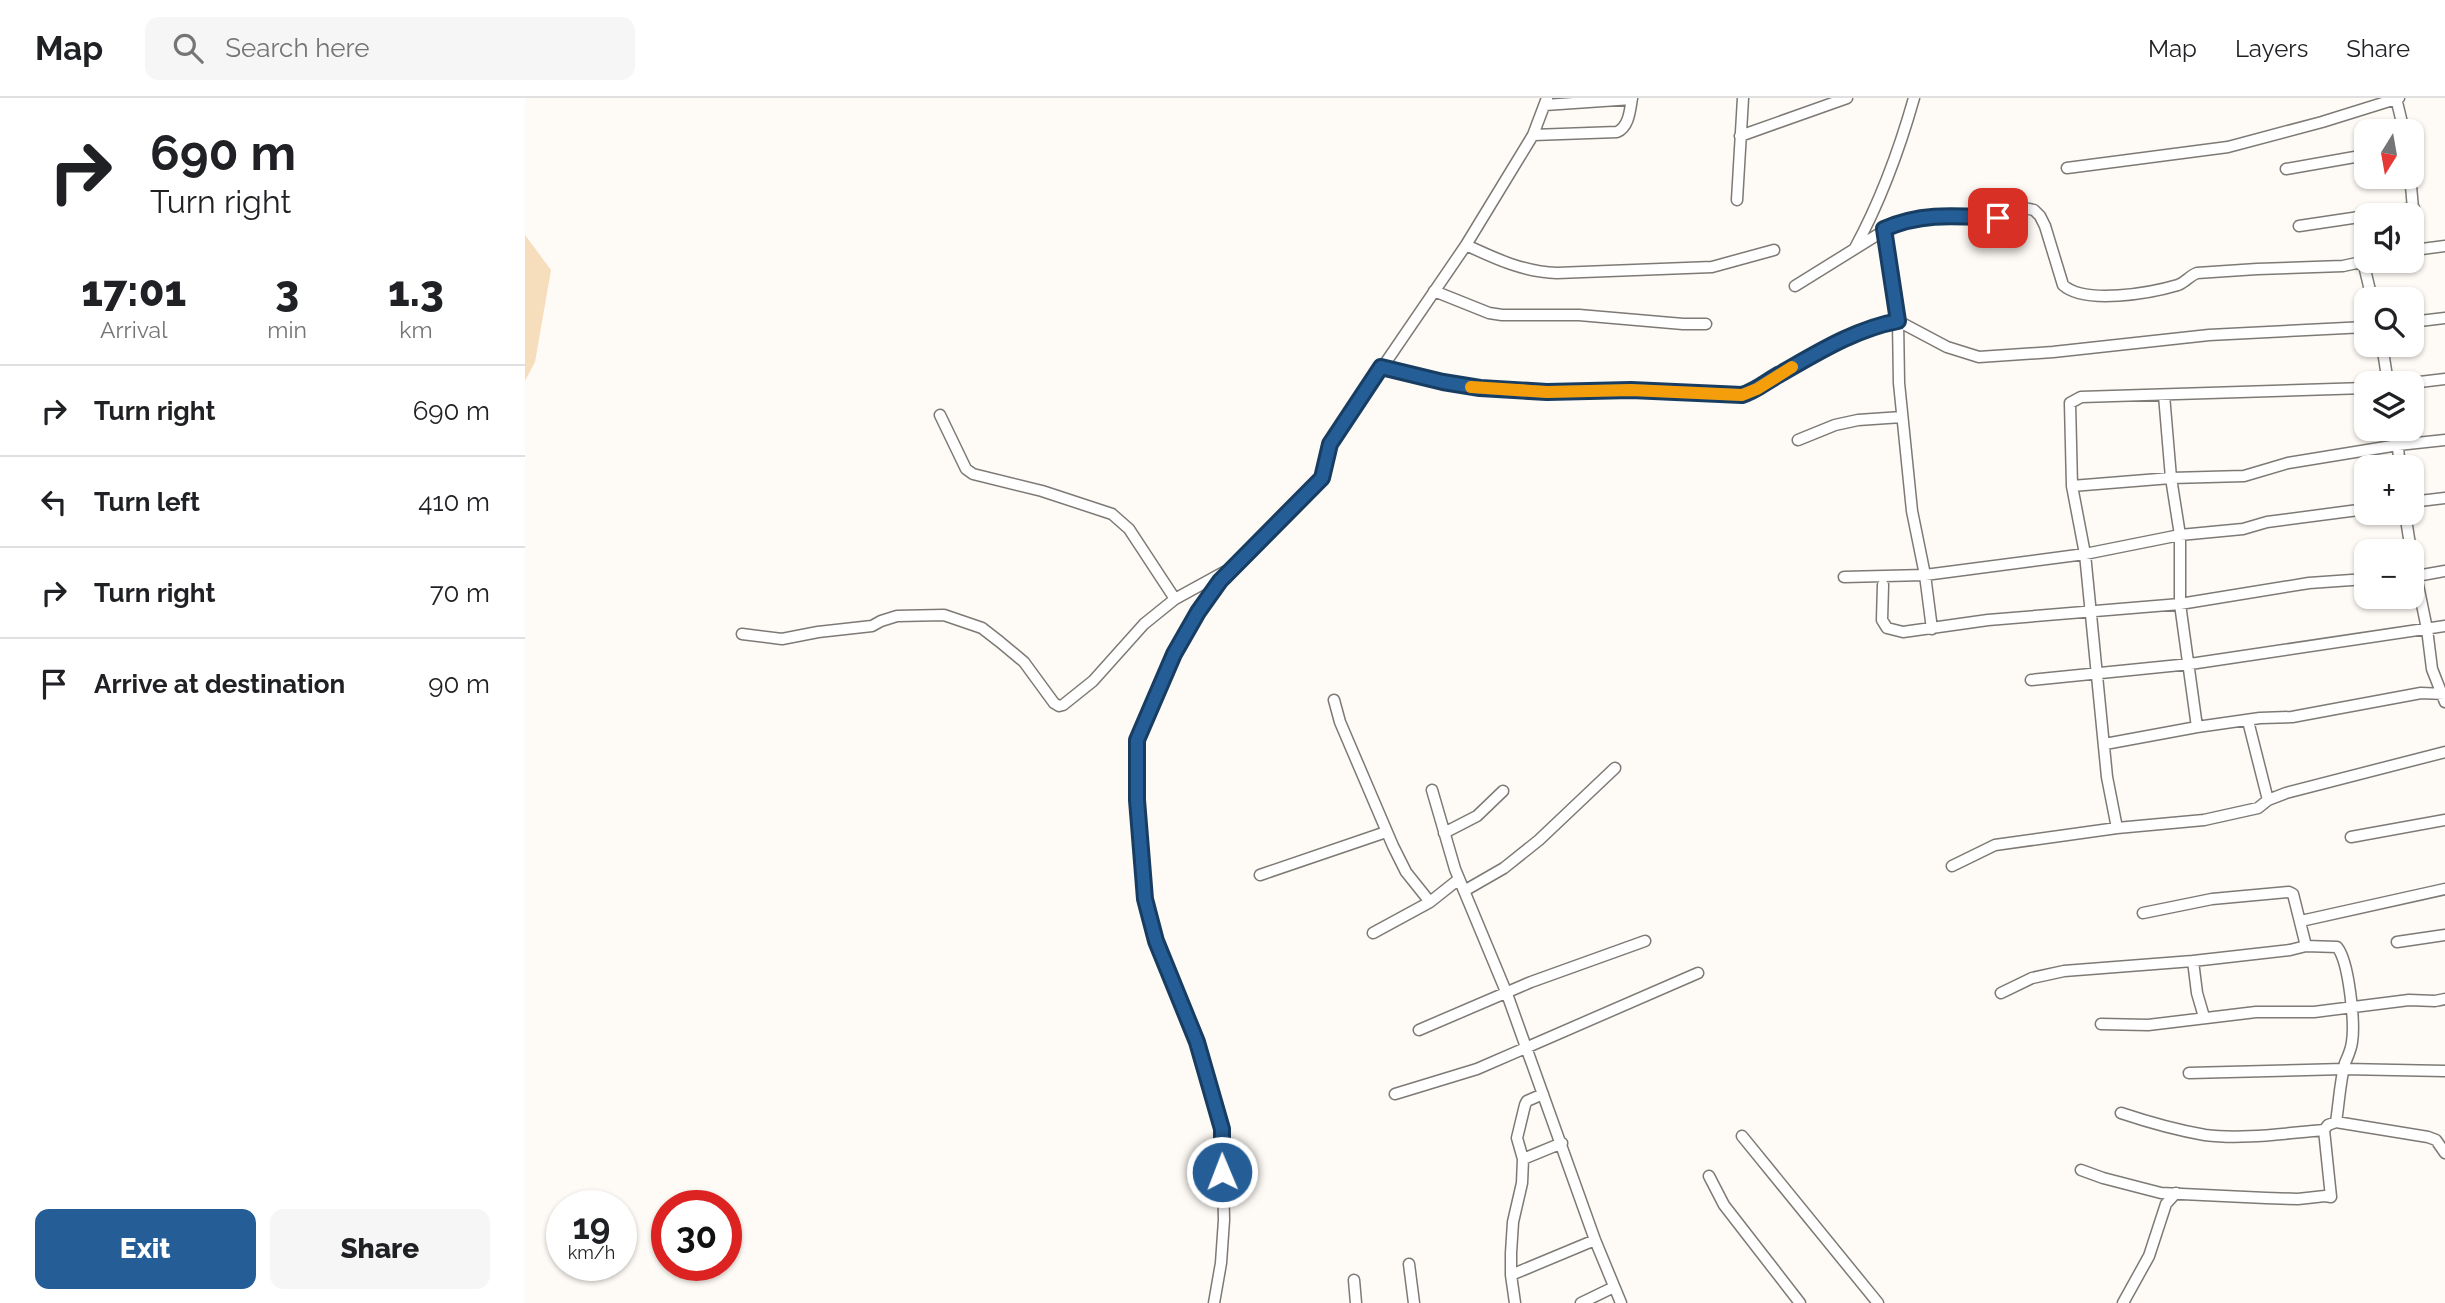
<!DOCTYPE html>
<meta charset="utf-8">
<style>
:root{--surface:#fff;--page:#f6f6f6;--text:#202124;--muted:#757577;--line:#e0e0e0;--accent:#255e96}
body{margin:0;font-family:Raleway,sans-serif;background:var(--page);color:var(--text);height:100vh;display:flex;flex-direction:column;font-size:26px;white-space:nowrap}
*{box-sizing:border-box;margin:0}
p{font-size:23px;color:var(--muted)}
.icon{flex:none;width:38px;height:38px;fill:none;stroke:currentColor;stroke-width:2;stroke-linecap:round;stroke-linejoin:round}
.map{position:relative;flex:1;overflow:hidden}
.drawer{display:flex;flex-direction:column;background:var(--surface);width:525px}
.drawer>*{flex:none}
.guide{background:#fff;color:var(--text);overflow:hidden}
.needle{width:46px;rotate:191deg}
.buttons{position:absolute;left:1829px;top:21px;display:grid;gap:14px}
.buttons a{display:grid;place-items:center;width:70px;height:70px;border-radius:14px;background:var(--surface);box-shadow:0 2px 5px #0004;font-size:35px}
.speed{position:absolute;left:21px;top:1092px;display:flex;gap:14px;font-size:35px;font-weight:700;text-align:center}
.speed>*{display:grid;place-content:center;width:91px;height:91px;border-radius:50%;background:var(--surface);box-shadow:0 2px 5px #0004;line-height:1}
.speed small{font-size:18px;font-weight:400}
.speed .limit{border:10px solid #d22;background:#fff;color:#111}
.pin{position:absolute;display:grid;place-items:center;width:60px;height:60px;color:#fff;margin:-30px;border-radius:14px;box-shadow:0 4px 10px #0006}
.me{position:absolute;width:77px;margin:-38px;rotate:359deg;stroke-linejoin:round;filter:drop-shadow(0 0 5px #0008)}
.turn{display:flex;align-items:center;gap:24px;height:147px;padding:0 35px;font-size:32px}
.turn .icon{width:91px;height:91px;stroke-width:2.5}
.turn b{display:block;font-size:49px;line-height:60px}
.eta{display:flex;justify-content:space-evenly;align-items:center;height:119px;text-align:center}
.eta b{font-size:42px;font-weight:800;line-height:49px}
.primary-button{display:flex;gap:14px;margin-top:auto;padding:14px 35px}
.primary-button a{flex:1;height:80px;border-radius:14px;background:var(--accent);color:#fff;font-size:28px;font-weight:800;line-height:80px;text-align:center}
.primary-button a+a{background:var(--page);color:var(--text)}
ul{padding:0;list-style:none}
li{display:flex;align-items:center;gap:21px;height:91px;padding:0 35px;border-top:2px solid var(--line)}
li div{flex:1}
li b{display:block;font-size:26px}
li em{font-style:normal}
header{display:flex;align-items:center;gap:42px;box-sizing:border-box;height:98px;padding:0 35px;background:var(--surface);border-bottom:2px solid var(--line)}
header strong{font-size:33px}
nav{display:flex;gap:38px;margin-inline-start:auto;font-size:24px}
.search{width:490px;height:63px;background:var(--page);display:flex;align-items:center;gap:18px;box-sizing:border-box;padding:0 24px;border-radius:14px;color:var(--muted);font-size:26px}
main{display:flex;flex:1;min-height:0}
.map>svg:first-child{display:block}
.green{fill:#f6debc}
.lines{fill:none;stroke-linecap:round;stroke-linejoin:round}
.street-casing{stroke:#7d7a76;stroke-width:13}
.street{stroke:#fff;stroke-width:10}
.route-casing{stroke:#183d62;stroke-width:18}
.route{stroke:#255e96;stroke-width:12}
.slow{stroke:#f59e0b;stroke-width:12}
</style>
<header>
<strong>Map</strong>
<div class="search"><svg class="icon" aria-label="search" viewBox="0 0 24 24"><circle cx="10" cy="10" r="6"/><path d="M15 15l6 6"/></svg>Search here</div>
<nav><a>Map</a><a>Layers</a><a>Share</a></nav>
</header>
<main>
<section class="drawer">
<div class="guide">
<div class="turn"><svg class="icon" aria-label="right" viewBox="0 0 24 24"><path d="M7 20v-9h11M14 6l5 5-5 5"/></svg><div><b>690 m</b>Turn right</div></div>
</div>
<div class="eta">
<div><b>17:01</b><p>Arrival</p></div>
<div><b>3</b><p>min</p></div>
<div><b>1.3</b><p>km</p></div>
</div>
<ul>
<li><svg class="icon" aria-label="right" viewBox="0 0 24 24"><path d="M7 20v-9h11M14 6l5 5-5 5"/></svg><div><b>Turn right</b></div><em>690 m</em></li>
<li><svg class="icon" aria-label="left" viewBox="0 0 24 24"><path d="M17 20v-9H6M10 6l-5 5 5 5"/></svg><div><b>Turn left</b></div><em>410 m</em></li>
<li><svg class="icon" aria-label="right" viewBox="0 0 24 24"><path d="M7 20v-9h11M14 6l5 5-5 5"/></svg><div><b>Turn right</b></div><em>70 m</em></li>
<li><svg class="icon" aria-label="arrive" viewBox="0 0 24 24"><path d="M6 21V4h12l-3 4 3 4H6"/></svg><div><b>Arrive at destination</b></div><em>90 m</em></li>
</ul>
<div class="primary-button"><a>Exit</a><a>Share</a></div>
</section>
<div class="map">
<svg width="1920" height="1205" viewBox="0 0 1920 1205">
<rect width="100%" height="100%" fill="#fefaf5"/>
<path class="green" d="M 0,137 L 26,172 L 10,264 L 0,283 Z"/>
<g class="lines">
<defs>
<path id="street" d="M 1871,0 L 1879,33
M 1020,7 L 1107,1
M 1008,37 L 1092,34 C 1104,29 1105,12 1107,0
M 1215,38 L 1322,0
M 1542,70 L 1703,49 L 1797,24 L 1874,0
M 1761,71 L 1841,57
M 1885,79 C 1888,103 1888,127 1894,151
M 1212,102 L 1218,0
M 1843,117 L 1889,110
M 1774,128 L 1841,118
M 1359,131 L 1373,223 L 1374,285 L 1387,413 L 1400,477 L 1407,531
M 941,147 C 971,161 999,174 1032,175 L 1187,169 L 1249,152
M 1330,150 C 1356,102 1374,53 1389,0
M 1889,152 L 1920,148
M 1838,163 L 1847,201
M 1270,188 L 1373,124 L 1408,118 L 1473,120 L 1499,110 L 1509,112 L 1515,118 L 1520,128 L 1538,187 C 1560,207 1626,195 1653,187 C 1661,184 1664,178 1672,175 L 1732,171 L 1818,168 L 1841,163
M 909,193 L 964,215 L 977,217 L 1054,217 L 1158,226 L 1181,226
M 1886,224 L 1920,220
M 1857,247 L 1863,285
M 856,269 L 918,284 L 955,290 L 1022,294 L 1106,292 L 1217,297 L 1225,294 L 1255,276 L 1329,236 L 1354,227 L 1373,223 L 1422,249 L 1454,259 L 1528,254 L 1684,237 L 1841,229
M 1886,285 L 1920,281
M 1639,297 L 1646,380 L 1655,437 L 1655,506 L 1672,629
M 415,317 L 441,371 L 448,376 L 517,393 L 587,416 L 604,431 L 650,501
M 1871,331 L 1875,369
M 1273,342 L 1310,327 L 1333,322 L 1377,319
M 1547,388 L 1646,380 L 1719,378 L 1763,365 L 1873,347 L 1920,342
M 1886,404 L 1920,400
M 1880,415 L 1886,453
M 1886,453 L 1902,531 L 1907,571 L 1920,604
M 1319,479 L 1400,477 L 1560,456 L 1655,437 L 1718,431 L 1742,424 L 1841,411
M 1886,479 L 1920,473
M 1358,487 L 1357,522 L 1362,530 L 1378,534 L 1463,522 L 1655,506 L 1784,485 L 1841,481
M 217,536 L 257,541 L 293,534 L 347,528 L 356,523 L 372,518 L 419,517 L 457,530 L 475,544 L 499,564 L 529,605 L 534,608 L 538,607 L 568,583 L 619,526 L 650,501 L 701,473
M 1506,582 L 1665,566 L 1920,528
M 809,602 L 815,624 L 868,748 L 881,774 L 905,804
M 1723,623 L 1743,702
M 1580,646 L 1672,629 L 1735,620 L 1767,619 L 1896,595 L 1920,596
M 907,692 L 930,771 L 982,896 L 1070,1142 L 1096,1205
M 1592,730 L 1582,679 L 1560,456 L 1547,388 L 1545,305 L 1556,299 L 1841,290
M 919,735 L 952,718 L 978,693
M 1826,739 L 1920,722
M 1427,768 L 1470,747 L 1592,730 L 1679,722 L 1733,710 L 1743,702 L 1761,695 L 1920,654
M 735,777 L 861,734
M 939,793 L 979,770 L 1014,742 L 1090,670
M 1618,815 L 1687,801 L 1764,794 L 1768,796 L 1781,848
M 1776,823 L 1920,791
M 848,835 L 905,804 L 934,781
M 1872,844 L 1920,837
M 1668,863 L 1672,895 L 1679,919
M 1476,895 L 1507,880 L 1539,873 L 1668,863 L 1765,852 L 1781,848 L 1812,849 C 1824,863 1830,925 1827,944 C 1826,952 1823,958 1820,965 C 1815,983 1814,1005 1811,1024
M 1576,926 L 1623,927 L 1731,914 L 1789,914 L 1884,902 L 1910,903 L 1920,901
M 894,932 L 1006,884 L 1120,843
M 1664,975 L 1819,971 L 1920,973
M 870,996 L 952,971 L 1173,875
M 1596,1015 C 1623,1024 1651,1032 1680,1037 C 1718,1042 1761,1035 1799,1032 L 1803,1027 L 1811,1024 L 1903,1039 L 1911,1042 L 1920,1055
M 1217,1038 L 1353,1205
M 998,1061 L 1037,1045
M 1556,1072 L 1578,1080 L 1636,1095 L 1741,1100 L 1773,1101 L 1800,1098 L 1806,1099 L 1799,1032
M 1184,1078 L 1199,1107 L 1275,1205
M 884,1166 L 889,1205
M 986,1177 L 1070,1142
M 829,1182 L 831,1205
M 689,1205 L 696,1165 L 699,1122 L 697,1031 L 672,944 L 638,861 L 625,825 L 620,801 L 611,678 L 613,642 L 649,556 L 673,514 L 695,483 L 797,380 L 805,346 L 941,147 L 1008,37 L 1022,0
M 990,1205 L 986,1177 L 986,1155 L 988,1124 L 997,1085 L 998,1061 L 992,1040 L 1000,1007 L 1002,1003 L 1018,996
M 1056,1205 L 1089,1189
M 1598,1205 L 1624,1158 L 1641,1106 L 1651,1095"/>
</defs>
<use href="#street" class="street-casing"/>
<use href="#street" class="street"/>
</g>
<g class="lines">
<defs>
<path id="route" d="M 697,1074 L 697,1031 L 672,944 L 631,843 L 620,801 L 612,702 L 612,642 L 649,556 L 673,514 L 695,483 L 797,380 L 805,346 L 856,269 L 918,284 L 955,290 L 1022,294 L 1106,292 L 1217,297 C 1231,293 1242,283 1255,276 C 1292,255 1330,231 1373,223 L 1359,131 C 1397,114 1432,118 1473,120"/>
</defs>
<use href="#route" class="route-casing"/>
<use href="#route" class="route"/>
<path class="slow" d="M 946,289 L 1022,294 L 1106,292 L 1217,297 L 1232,291 L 1267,269"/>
</g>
</svg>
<div class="buttons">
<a><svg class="needle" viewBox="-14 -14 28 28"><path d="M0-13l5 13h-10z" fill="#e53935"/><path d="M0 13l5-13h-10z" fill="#757577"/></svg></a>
<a><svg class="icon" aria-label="sound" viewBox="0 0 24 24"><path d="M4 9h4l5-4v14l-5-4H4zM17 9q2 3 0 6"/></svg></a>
<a><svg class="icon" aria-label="search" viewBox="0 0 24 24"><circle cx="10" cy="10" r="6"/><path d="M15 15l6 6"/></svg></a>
<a><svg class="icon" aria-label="layers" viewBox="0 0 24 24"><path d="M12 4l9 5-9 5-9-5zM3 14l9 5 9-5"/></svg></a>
<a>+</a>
<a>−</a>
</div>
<div class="speed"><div>19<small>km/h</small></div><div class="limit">30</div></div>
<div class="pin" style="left:1473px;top:120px;background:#d93025"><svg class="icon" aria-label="arrive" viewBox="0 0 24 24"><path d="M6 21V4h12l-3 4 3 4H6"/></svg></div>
<svg class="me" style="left:697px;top:1074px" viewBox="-20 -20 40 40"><circle r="17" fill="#255e96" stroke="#fff" stroke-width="3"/><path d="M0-11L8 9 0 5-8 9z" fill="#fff"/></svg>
</div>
</main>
